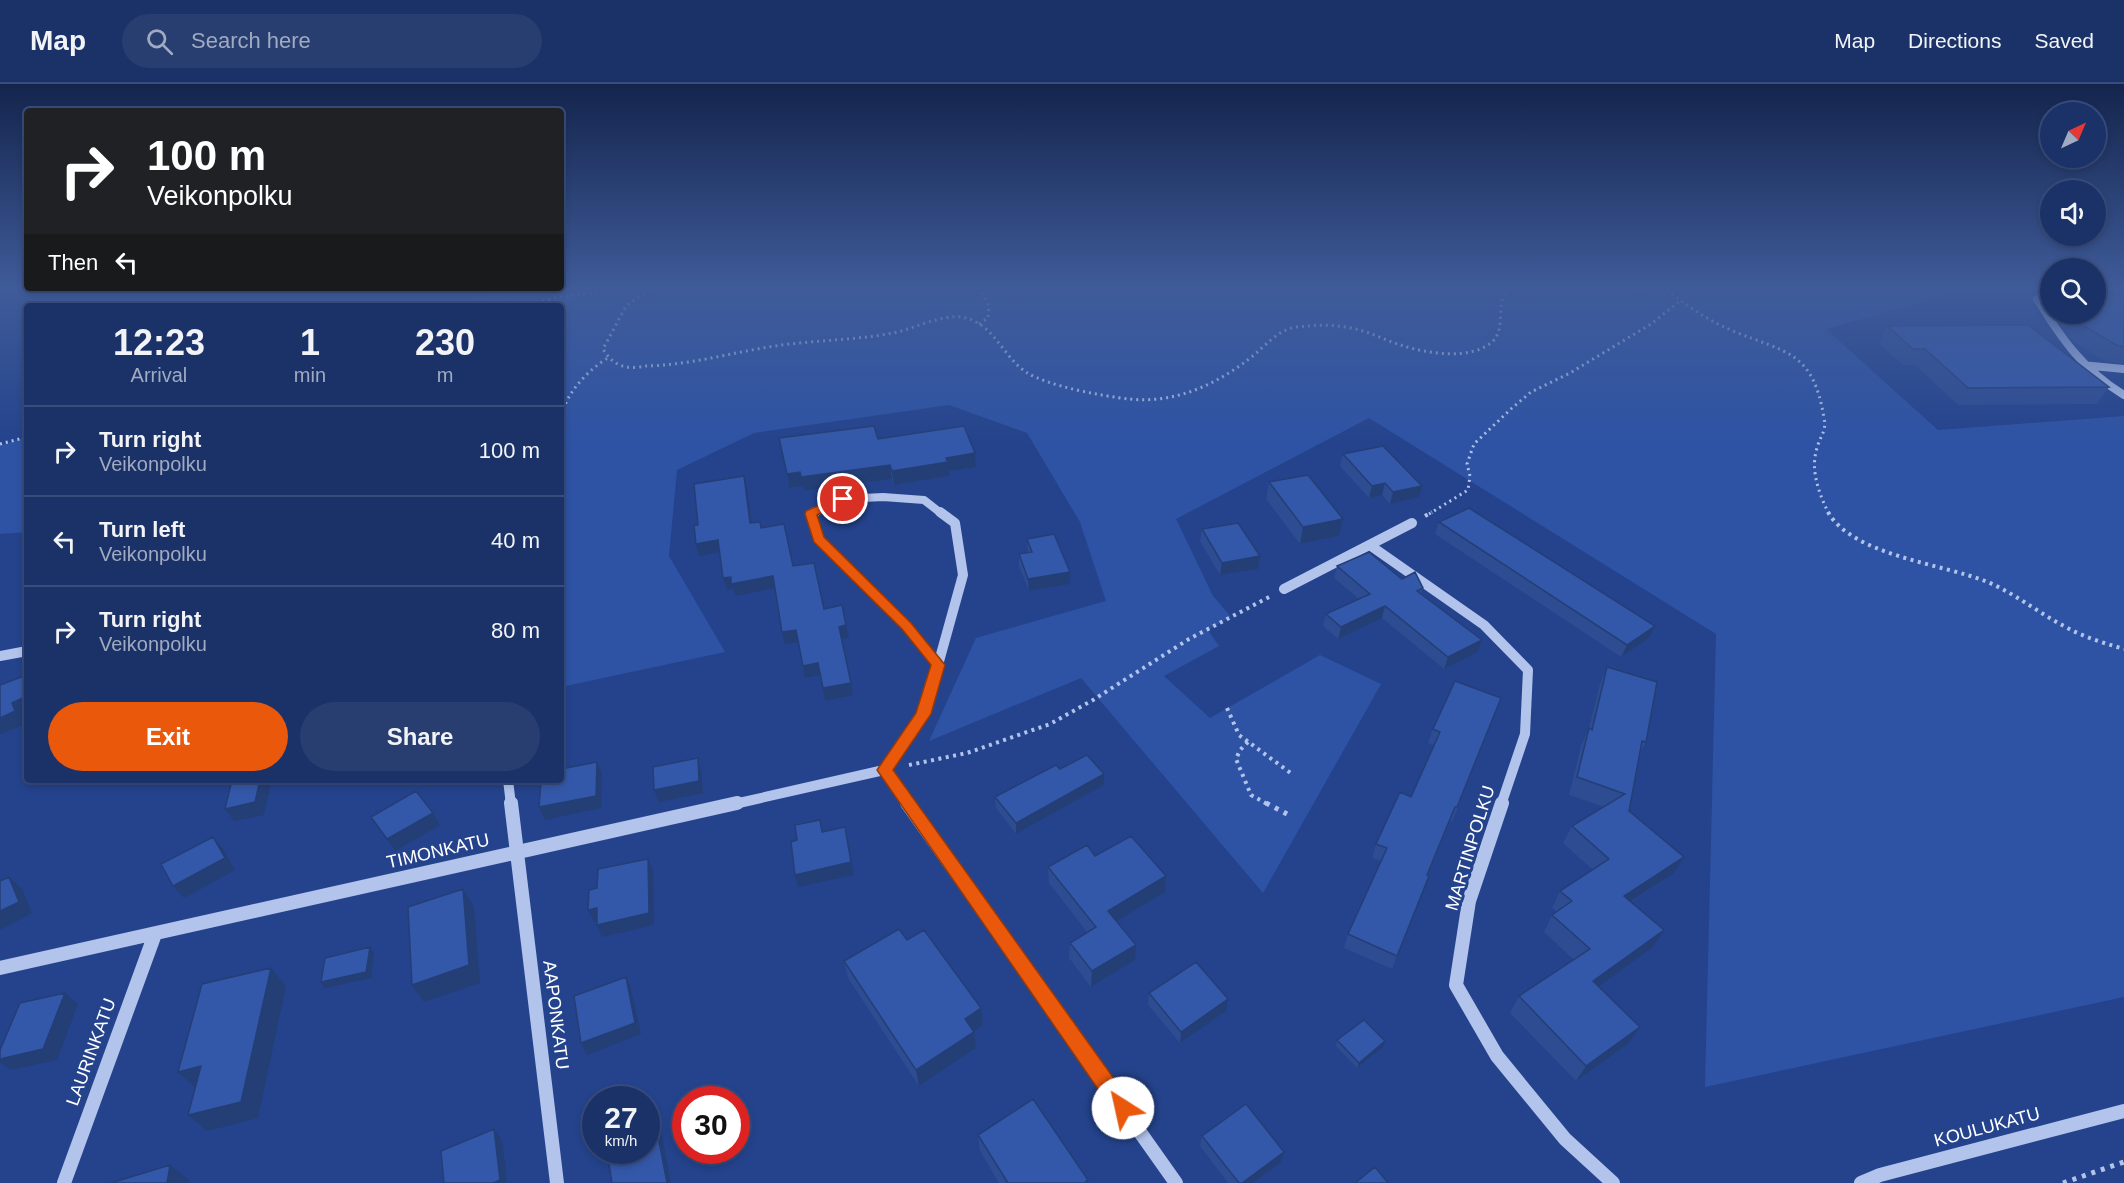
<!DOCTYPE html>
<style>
:root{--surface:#1b3269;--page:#283e71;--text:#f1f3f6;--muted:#a0aac0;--line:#394d7d;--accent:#ea580c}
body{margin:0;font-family:Helvetica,sans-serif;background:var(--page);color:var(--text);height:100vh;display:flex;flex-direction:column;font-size:22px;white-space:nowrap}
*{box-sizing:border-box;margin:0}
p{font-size:20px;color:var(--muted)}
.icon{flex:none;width:33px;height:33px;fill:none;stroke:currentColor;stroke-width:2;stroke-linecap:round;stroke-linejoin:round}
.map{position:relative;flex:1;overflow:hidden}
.drawer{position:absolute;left:24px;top:219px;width:540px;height:480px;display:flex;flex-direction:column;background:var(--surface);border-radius:6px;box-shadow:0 3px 9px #0003,0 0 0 2px var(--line)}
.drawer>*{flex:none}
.top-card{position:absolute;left:24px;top:24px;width:540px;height:183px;border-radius:6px;box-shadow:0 3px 9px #0003,0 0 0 2px var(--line);background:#202124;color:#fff;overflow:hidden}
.needle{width:39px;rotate:44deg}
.tools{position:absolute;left:2040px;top:18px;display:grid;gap:12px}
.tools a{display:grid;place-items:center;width:66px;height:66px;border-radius:50%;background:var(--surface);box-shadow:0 3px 9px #0003,0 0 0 2px var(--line);font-size:30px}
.speed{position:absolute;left:582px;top:1002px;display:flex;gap:12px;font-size:30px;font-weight:700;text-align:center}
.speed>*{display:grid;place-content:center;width:78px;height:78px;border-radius:50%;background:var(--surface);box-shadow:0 3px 9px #0003,0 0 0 2px var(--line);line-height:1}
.speed small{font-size:15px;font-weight:400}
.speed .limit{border:9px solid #d22;background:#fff;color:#111}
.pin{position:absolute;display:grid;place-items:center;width:51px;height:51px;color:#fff;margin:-26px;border:3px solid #fff;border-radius:50%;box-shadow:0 2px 6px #0007}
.me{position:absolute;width:66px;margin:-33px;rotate:325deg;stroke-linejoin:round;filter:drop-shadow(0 0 4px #0008)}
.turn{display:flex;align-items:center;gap:21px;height:126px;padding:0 24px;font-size:27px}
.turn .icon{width:78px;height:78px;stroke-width:2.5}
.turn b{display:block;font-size:42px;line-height:51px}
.then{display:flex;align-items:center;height:57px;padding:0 24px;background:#0003;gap:12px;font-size:22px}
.eta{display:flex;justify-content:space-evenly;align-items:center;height:102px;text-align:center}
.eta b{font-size:36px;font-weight:700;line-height:42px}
.button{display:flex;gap:12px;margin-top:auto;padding:12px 24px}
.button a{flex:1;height:69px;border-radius:36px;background:var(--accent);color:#fff;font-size:24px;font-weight:700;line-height:69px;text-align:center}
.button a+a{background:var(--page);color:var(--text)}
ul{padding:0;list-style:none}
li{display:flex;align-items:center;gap:18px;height:90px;padding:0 24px;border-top:2px solid var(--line)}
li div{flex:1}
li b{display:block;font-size:22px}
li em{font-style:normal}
header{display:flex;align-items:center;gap:36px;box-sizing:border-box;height:84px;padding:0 30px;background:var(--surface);border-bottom:2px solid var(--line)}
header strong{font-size:28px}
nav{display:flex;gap:33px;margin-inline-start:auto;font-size:21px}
.search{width:420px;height:54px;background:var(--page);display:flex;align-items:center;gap:15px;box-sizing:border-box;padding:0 21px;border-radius:33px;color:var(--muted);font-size:22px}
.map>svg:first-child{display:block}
.green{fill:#2e53a4}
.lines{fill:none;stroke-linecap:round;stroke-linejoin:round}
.path-far2{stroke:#b2c4eb;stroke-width:3;stroke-dasharray:2 4;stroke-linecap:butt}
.path-far1{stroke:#b2c4eb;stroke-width:4;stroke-dasharray:3 4.5;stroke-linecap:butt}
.path{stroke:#b2c4eb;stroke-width:5;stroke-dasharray:4 6;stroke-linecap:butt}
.minor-far2{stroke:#b2c4eb;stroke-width:8}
.minor-far1{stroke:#b2c4eb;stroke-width:10}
.minor{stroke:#b2c4eb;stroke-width:14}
.wall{fill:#2d4c91}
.shaded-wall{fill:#243e76}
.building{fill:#3458a9;stroke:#243e76;stroke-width:1.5}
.route{fill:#ea580c;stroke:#983908;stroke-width:1.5}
.labels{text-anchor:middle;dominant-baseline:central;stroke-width:6;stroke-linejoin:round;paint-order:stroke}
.near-street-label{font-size:18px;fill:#fff;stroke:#24438c}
</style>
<header>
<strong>Map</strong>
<div class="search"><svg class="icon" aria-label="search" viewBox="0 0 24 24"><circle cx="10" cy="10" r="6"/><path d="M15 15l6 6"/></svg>Search here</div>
<nav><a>Map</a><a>Directions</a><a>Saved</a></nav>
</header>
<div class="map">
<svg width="2124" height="1099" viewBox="0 0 2124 1099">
<rect width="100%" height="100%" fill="#24438c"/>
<path class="green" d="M 503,206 L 1966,206 L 1826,245 L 1938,346 L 2124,332 L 2124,913 L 1705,1003 L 1716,550 L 1369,334 L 1176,435 L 1213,512 L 1231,533 L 1208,546 L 1219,562 L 1164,592 L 1210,634 L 1320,571 L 1381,600 L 1263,809 L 1081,594 L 929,657 L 976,554 L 1106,517 L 1080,438 L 1027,349 L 949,321 L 754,349 L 677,386 L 669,472 L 725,568 L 561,603 L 561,222 L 450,222 Z
M 27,353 L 27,448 L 0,450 L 0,361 Z"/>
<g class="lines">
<path class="path-far2" d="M 649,206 L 626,222 L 603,265 C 608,274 616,281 626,283 C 632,284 640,283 646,282 C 692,281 737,267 782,261 C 819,256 856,256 893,249 C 913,245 942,230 962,233 C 994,239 1002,272 1026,288 C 1047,302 1102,312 1129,315 C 1176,320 1218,300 1254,271 C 1267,260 1278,246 1296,243 C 1315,241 1332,240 1351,244 C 1369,247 1386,257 1404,262 C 1429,270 1471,276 1492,258 C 1506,245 1496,223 1506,206
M 1633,206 L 1649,206
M 1667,206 C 1687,222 1709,237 1733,247 C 1787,269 1813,267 1824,334 C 1827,347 1820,352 1817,364 C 1810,386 1819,410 1829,430
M 525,222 L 558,213 L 598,208
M 979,240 L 988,234 L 989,222 L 980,206
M 561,355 C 561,347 560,339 562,331 C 566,309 589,285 608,274
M 0,360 L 27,353
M 1429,430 L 1468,406 L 1470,392 L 1467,380 L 1474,360 L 1512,324 L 1531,308 L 1570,289 L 1651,240 L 1680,217"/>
<path class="path-far1" d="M 1828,428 C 1852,471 1942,480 1985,497 C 2013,508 2037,528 2064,542 C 2083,553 2104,559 2124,565
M 1425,432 L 1432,428
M 1227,624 L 1239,651 L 1292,690
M 1248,658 L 1240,666 L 1236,675 L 1251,711 L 1269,721
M 909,681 L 967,669 L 1050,640 L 1093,616 L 1189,555 L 1271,512"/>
<path class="path" d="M 1266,719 L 1287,730
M 2063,1099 L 2124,1078"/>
<path class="minor-far2" d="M 2037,215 C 2061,254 2084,287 2124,311
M 2082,281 L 2124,285
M 812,430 L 843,415 L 883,413 L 924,416 L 942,430"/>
<path class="minor-far1" d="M 815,428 L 811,430 L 818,455 L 906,542 L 938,581
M 1371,462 L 1484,541 L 1528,586 L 1525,650 L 1501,721
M 1284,505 L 1412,439
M 0,572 L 27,567
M 938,581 L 963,491 L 955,439 L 940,428
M 884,686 L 923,630 L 938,581
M 884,686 L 908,721
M 508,696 L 511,721
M 730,721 L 884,686"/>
<path class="minor" d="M 511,719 L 557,1099
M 907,719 L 1176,1099
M 1502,719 L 1469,817 L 1456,901 L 1497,972 L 1565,1055 L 1613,1099
M 0,884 L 737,719
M 64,1099 L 155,850
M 1861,1099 L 1880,1091 L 2124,1027"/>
</g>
<path class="wall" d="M 2110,209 L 2124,210 L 2124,280 L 2105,277 L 2073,257 L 2056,233 L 2059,230 L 2096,230 Z
M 1887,242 L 2109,303 L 2097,320 L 1958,321 L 1915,281 L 1903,281 L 1879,259 Z
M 779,354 L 878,355 L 975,369 L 976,383 L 949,387 L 949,392 L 894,401 L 892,395 L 804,407 L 803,402 L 789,404 Z
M 1343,370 L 1419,413 L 1390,420 L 1382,411 L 1369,414 L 1340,382 Z
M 1269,398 L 1343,435 L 1339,452 L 1300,460 L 1266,415 Z
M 1439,438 L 1655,542 L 1649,554 L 1621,573 L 1435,450 Z
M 1202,445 L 1258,485 L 1220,491 L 1200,457 Z
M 1027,455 L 1070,488 L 1070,500 L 1029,507 L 1019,482 L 1019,470 L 1028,469 Z
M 1337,482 L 1402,495 L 1423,504 L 1421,510 L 1482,556 L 1478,568 L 1444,585 L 1382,534 L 1338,555 L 1323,542 L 1326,530 L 1359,515 L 1334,494 Z
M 1607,583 L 1646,658 L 1640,669 L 1629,727 L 1673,790 L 1631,818 L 1653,863 L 1598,903 L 1640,943 L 1629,959 L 1576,997 L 1510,929 L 1519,912 L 1574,876 L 1544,848 L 1552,831 L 1557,828 L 1552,824 L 1560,807 L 1592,785 L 1563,759 L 1572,742 L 1604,723 L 1569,711 L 1581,662 L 1589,644 L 1600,600 Z
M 1496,628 L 1452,738 L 1450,737 L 1428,792 L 1429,792 L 1424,806 L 1392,885 L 1344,864 L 1348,850 L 1381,777 L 1372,774 L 1376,760 L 1411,713 L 1434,661 L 1428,659 L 1433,645 Z
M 1104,701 L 1016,750 L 996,724 L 995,713 Z
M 1095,772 L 1165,808 L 1116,837 L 1136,861 L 1135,876 L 1091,903 L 1069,874 L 1070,859 L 1087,848 L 1049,799 L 1048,783 Z
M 907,856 L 981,924 L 983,941 L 973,947 L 976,964 L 919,1002 L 848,894 L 844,877 Z
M 1149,909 L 1226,927 L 1180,959 L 1148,921 Z
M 1337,956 L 1383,963 L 1357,984 L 1336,962 Z
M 978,1051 L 1087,1099 L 999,1099 L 980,1067 Z
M 1202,1052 L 1284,1068 L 1281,1078 L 1253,1099 L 1228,1099 L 1200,1062 Z"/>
<path class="shaded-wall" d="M 975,369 L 976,383 L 949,387 L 949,392 L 894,401 L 892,387 L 946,374 Z
M 890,381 L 892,395 L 804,407 L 801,393 Z
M 800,388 L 803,402 L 789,404 L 787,390 Z
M 744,392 L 747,403 L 753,451 L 750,439 Z
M 1385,399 L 1382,411 L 1369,414 L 1372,402 Z
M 1422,402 L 1419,413 L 1390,420 L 1393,408 Z
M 1343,435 L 1339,452 L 1300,460 L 1303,443 Z
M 718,456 L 721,468 L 699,472 L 696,460 Z
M 1260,472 L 1258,485 L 1220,491 L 1222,479 Z
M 1070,488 L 1070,500 L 1029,507 L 1028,495 Z
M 773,492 L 775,504 L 735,512 L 733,505 L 727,506 L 723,494 L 731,493 Z
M 1385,522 L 1382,534 L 1338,555 L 1341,543 Z
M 846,541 L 849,554 L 841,555 L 839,543 Z
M 1655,542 L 1649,554 L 1621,573 L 1627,561 Z
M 796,546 L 799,558 L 785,560 L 782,548 Z
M 1482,556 L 1478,568 L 1444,585 L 1448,573 Z
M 818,579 L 820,591 L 805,594 L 803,582 Z
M 851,599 L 853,611 L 825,617 L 823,604 Z
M 27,612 L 27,629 L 23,631 L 26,640 L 0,650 L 0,634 L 12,619 Z
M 698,674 L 701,687 L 703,709 L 659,718 L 654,706 Z
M 597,678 L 602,690 L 601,724 L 545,736 L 539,723 Z
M 1104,690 L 1104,701 L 1016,750 L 1016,739 Z
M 260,696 L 268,696 L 271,699 L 264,731 L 234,737 L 225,725 Z
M 433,729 L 440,741 L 395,767 L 387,755 Z
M 845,743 L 854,791 L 798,803 L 795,791 Z
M 213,753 L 223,765 L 235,786 L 184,814 L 173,802 Z
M 1684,773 L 1673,790 L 1614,828 L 1624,812 Z
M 648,775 L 653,787 L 654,841 L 602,853 L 597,841 Z
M 1166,792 L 1165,808 L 1107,843 L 1108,827 Z
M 1429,792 L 1424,806 L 1392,885 L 1397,872 Z
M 9,793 L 22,805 L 32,829 L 0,846 L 0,827 Z
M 463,805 L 474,823 L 480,899 L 424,918 L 412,901 Z
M 597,824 L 603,835 L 594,838 L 588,826 Z
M 1664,846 L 1653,863 L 1583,914 L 1593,897 Z
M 1136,861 L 1135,876 L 1091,903 L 1092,887 Z
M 370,863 L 374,869 L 371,894 L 325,904 L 321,898 Z
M 271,884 L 286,902 L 258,1034 L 207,1047 L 188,1031 Z
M 626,893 L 631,905 L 641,950 L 587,971 L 581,959 Z
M 65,909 L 78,920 L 57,976 L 11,986 L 0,978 L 0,975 Z
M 1228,915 L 1226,927 L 1180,959 L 1181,948 Z
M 981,924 L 983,941 L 967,951 L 965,935 Z
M 1640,943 L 1629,959 L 1576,997 L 1586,982 Z
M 974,948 L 976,964 L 919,1002 L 916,986 Z
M 1385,957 L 1383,963 L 1357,984 L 1359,979 Z
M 201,982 L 196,1004 L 178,988 Z
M 651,1015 L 657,1026 L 671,1099 L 667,1099 Z
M 494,1045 L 502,1056 L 507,1099 L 493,1099 Z
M 1284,1068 L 1281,1078 L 1253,1099 L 1242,1099 Z
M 170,1081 L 189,1096 L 189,1099 L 167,1099 Z"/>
<path class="building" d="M 2110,209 L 2124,210 L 2124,263 L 2116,261 L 2084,242 L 2074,230 L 2096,230 L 2096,211 L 2114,212 Z
M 2028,241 L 2109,303 L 1968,304 L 1925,265 L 1913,265 L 1887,242 Z
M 874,342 L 878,355 L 964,342 L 975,369 L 946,374 L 948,378 L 892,387 L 890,381 L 801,393 L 800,388 L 787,390 L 779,354 Z
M 1383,362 L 1422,402 L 1393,408 L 1385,399 L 1372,402 L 1343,370 Z
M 1308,391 L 1343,435 L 1303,443 L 1269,398 Z
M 744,392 L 750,439 L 760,438 L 761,444 L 784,440 L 793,482 L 814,479 L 824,525 L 842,521 L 846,541 L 839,543 L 851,599 L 823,604 L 818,579 L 803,582 L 796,546 L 782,548 L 773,492 L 731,500 L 731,493 L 723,494 L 718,456 L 696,460 L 694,441 L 698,441 L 694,400 Z
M 1469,424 L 1655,542 L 1627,561 L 1439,438 Z
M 1238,439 L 1260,472 L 1222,479 L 1202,445 Z
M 1054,450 L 1070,488 L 1028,495 L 1019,470 L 1032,468 L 1027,455 Z
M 1369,468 L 1402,495 L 1415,488 L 1423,504 L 1417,507 L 1482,556 L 1448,573 L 1385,522 L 1341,543 L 1326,530 L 1370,510 L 1337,482 Z
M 1607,583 L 1657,598 L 1646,658 L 1642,657 L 1629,727 L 1684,773 L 1624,812 L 1664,846 L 1593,897 L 1640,943 L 1586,982 L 1519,912 L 1590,865 L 1552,831 L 1572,817 L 1560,807 L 1609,775 L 1572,742 L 1625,710 L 1577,693 L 1589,644 L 1592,646 Z
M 24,592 L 27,601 L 27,612 L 12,619 L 15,627 L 0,634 L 0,601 Z
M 1455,597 L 1501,614 L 1457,723 L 1455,723 L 1427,791 L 1429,792 L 1397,872 L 1348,850 L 1387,764 L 1376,760 L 1400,708 L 1411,713 L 1440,648 L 1433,645 Z
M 1087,671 L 1104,690 L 1016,739 L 995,713 L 1056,681 L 1060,685 Z
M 698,674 L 699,697 L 654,706 L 653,683 Z
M 597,678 L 596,712 L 539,723 L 541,696 L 561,696 L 561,685 Z
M 232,696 L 260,696 L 255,718 L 225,725 Z
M 416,707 L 433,729 L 387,755 L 371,733 Z
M 820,736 L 822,748 L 845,743 L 851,778 L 795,791 L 791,758 L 797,756 L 795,741 Z
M 1131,752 L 1166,792 L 1108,827 L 1136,861 L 1092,887 L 1070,859 L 1096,843 L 1048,783 L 1087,761 L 1095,772 Z
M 213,753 L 225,774 L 173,802 L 161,780 Z
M 648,775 L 649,829 L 597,841 L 597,824 L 588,826 L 589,806 L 597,804 L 598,785 Z
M 9,793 L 19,818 L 0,827 L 0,797 Z
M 463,805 L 469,881 L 412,901 L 408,823 Z
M 899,845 L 907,856 L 924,846 L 981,924 L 965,935 L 974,948 L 916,986 L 844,877 Z
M 370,863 L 366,888 L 321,898 L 325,874 Z
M 1196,878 L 1228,915 L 1181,948 L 1149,909 Z
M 271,884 L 241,1018 L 188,1031 L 201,982 L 178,988 L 202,900 Z
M 626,893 L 635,939 L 581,959 L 574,912 Z
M 65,909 L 43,965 L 0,975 L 0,966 L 20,919 Z
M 1364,936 L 1385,957 L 1359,979 L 1337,956 Z
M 651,1015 L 667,1099 L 612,1099 L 607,1066 L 646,1066 L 646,1016 Z
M 1033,1015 L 1088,1096 L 1084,1099 L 1008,1099 L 978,1051 Z
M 1246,1020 L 1284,1068 L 1242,1099 L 1239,1099 L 1202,1052 Z
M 494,1045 L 500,1096 L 493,1099 L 444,1099 L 441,1067 Z
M 170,1081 L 167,1099 L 111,1099 Z
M 1375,1083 L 1388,1099 L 1355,1099 Z"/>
<linearGradient id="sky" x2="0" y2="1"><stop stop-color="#14254d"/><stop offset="0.57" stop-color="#3f5b99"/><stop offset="1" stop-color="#3f5b99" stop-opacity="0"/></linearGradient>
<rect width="2124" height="359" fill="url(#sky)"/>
<path class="route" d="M 843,411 L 849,415 L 847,417 L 817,431 L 824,453 L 911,539 L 945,581 L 931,630 L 893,686 L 1130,1017 L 1133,1024 L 1130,1031 L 1123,1034 L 1116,1031 L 877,686 L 916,629 L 931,581 L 902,545 L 814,458 L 805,430 L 806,427 Z"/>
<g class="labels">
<g class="near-street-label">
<text transform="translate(1470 764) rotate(-73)">MARTINPOLKU</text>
<text transform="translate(438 767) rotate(-13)">TIMONKATU</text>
<text transform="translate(556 931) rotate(83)">AAPONKATU</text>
<text transform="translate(91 968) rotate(-70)">LAURINKATU</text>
<text transform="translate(1987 1043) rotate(-15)">KOULUKATU</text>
</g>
</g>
</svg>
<div class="tools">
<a><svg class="needle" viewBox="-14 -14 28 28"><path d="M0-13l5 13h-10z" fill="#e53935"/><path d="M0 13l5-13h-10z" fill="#a0aac0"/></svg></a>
<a><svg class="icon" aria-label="sound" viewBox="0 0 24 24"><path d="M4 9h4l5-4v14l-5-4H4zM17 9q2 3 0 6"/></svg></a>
<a><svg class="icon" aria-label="search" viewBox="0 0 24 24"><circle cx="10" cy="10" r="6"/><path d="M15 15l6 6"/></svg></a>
</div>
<div class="speed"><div>27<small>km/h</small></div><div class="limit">30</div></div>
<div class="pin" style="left:843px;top:415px;background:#d93025"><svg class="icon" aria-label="arrive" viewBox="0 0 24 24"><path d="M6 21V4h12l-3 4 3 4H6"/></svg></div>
<svg class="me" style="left:1123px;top:1024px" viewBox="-20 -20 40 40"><circle r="19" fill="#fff"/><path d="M0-13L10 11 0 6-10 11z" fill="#ea580c"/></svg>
<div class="top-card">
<div class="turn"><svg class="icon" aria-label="right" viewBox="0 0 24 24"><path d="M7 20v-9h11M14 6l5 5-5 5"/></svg><div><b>100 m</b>Veikonpolku</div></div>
<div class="then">Then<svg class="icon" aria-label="left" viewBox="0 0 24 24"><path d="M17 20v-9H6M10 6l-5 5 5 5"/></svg></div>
</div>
<section class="drawer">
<div class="eta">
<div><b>12:23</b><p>Arrival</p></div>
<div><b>1</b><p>min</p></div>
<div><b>230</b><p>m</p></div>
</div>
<ul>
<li><svg class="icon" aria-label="right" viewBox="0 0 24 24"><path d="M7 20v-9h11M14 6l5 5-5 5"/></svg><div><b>Turn right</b><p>Veikonpolku</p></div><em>100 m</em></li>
<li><svg class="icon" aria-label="left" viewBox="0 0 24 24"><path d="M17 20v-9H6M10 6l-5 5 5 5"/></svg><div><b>Turn left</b><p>Veikonpolku</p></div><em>40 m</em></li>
<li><svg class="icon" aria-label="right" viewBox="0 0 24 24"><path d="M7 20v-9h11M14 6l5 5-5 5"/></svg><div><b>Turn right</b><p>Veikonpolku</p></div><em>80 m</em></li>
</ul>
<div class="button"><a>Exit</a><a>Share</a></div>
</section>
</div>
